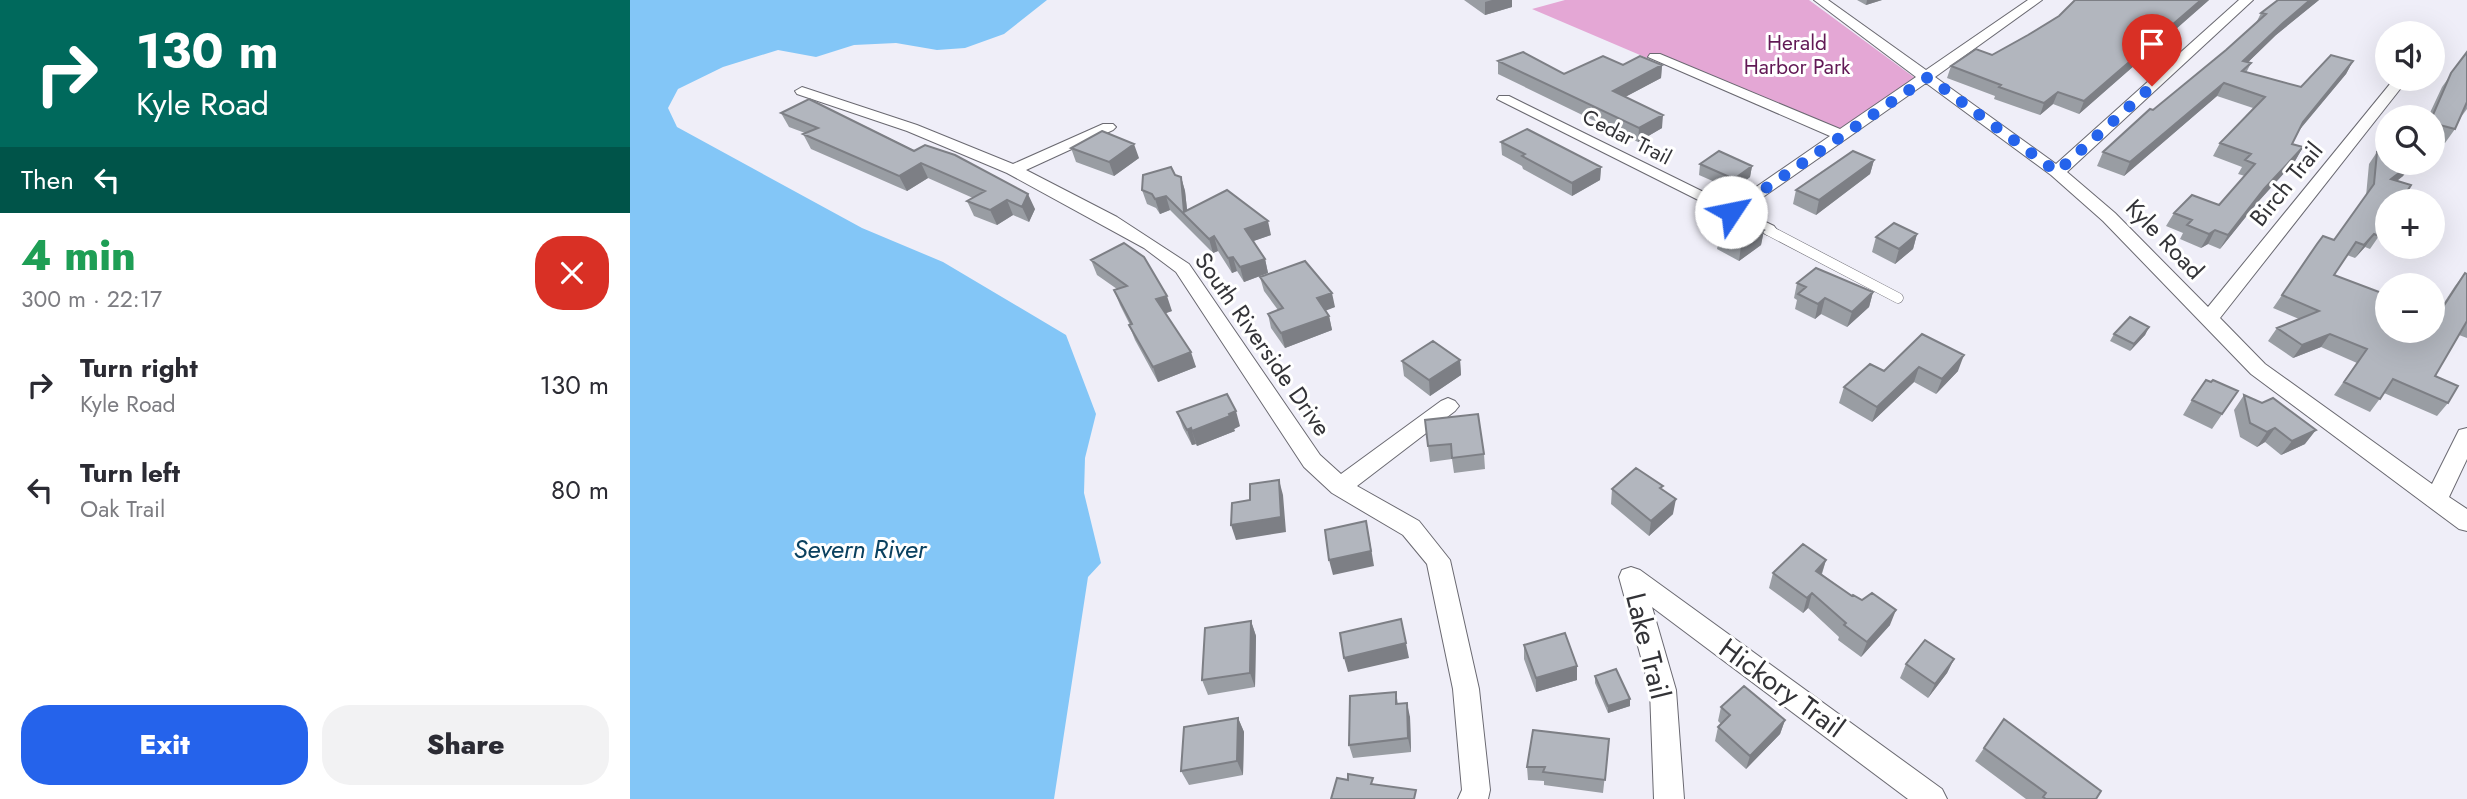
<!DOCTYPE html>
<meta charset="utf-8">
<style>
:root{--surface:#fff;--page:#f2f2f3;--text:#2b2b33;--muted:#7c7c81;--accent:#2563eb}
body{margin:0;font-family:Jost,sans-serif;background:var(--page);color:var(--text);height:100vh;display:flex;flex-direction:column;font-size:26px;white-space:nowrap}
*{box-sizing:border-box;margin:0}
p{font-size:23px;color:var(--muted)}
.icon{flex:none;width:38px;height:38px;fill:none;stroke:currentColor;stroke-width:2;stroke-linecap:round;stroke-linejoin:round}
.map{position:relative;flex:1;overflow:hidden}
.drawer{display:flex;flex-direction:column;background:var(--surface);width:630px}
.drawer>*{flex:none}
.guide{background:#00695c;color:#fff;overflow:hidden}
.fabs{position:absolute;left:1745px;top:21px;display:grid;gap:14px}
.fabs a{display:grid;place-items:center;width:70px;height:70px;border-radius:50%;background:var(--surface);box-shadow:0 7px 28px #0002;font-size:35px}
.pin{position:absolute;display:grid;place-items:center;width:60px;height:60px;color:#fff;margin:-72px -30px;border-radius:50% 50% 50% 0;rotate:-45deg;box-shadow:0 0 7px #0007}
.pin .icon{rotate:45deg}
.me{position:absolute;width:77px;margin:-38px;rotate:56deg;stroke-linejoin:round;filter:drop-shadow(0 0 5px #0008)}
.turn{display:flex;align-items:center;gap:24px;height:147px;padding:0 21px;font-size:32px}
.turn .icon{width:91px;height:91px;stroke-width:2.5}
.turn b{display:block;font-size:49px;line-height:60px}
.then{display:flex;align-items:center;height:66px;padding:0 21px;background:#0003;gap:14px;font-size:26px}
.round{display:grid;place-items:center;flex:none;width:74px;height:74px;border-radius:28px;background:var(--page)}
.overview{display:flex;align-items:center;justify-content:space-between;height:119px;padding:0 21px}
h1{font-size:42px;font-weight:800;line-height:52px;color:#1e9e55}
.cta{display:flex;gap:14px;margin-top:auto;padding:14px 21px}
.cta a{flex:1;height:80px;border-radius:28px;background:var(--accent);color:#fff;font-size:28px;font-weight:800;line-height:80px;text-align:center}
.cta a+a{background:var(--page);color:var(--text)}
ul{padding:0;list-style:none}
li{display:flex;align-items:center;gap:21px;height:105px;padding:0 21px}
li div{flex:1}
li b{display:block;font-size:26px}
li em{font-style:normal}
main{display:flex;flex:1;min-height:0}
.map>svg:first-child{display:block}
.green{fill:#e4a7d5}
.water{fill:#83c6f7}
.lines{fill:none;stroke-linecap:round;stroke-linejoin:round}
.lane-casing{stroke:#6a6971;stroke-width:11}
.street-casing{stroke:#6a6971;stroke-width:2}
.lane{stroke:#fff;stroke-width:10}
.street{fill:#fff;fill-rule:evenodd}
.wall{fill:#999da3}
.shaded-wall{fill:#7d7f85}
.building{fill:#b2b6be;stroke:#7d7f85;stroke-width:2}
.route{stroke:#2563eb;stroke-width:12;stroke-dasharray:0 21.6}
.labels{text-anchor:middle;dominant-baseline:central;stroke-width:6;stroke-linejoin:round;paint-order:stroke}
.far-park-label{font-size:21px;fill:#621955;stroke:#fff}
.far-street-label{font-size:21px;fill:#333337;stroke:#fff}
.street-label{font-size:24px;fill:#333337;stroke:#fff}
.water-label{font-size:26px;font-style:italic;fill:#0a4160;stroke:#fff}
.near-street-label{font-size:28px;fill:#333337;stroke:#fff}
</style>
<main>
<section class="drawer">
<div class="guide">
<div class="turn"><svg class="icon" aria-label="right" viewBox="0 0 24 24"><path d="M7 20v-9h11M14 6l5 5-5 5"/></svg><div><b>130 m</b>Kyle Road</div></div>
<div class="then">Then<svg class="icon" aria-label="left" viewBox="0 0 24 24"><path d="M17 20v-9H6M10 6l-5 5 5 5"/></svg></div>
</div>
<div class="overview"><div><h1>4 min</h1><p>300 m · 22:17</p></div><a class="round" style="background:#d93025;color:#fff"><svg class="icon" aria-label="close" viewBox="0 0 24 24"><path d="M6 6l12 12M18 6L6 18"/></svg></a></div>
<ul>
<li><svg class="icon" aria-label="right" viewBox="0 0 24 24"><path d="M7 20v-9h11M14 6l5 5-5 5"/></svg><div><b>Turn right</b><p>Kyle Road</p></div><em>130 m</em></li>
<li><svg class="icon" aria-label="left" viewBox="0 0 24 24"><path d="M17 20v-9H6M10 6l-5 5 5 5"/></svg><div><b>Turn left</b><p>Oak Trail</p></div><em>80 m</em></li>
</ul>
<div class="cta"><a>Exit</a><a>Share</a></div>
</section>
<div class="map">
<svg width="1837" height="799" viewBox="0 0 1837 799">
<rect width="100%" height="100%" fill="#efeef8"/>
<path class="green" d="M 935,0 L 1179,0 L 1285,78 L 1210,130 L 1027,53 L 1017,58 L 902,9 Z"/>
<path class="water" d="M 0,0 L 417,0 L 374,34 L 335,48 L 307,50 L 266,43 L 224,45 L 186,57 L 148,50 L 93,67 L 48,89 L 38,108 L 47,127 L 232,228 L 313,262 L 436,335 L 466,414 L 455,458 L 454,493 L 471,563 L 458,577 L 424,799 L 0,799 Z"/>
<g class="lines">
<defs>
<path id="lane" d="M 1138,230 L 1268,298"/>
<path id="street" d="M 1184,0 L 1198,0 L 1296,70 L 1398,0 L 1412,0 L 1305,77 L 1426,164 L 1609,0 L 1623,0 L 1437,172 L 1485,213 L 1578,307 L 1764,79 L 1778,79 L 1590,318 L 1635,364 L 1802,484 L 1829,430 L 1837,428 L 1837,459 L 1819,497 L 1837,509 L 1837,531 L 1829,529 L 1798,506 L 1621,374 L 1473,221 L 1421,175 L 1296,83 L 1113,211 L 1144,226 L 1147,230 L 1138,235 L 867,99 L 869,96 L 879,96 L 1100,205 L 1200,136 L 1018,57 L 1020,54 L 1030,54 L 1210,129 L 1286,77 Z
M 172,87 L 287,125 L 383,164 L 473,124 L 483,124 L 486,127 L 483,130 L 396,170 L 487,217 L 559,264 L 690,455 L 711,474 L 811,401 L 818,398 L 825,401 L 829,406 L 825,411 L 727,486 L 789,521 L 820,560 L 849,689 L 860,790 L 858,799 L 828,799 L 832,790 L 823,689 L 797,564 L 773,535 L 702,493 L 674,467 L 546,272 L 514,248 L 377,173 L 277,131 L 167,94 L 165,91 Z
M 1001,567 L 1010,570 L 1312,789 L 1317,799 L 1278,799 L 1022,607 L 1046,690 L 1054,799 L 1024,799 L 1020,690 L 989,577 L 992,570 Z"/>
</defs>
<use href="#lane" class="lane-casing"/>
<use href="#street" class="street-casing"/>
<use href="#lane" class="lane"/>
<use href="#street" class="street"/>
</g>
<path class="wall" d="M 834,0 L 882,0 L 882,7 L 855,15 Z
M 1227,0 L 1252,0 L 1236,5 Z
M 1445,0 L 1579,0 L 1449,114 L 1423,104 L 1410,115 L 1364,99 L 1365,96 L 1317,78 L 1321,66 L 1362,55 L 1398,35 L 1429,16 Z
M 1648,0 L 1689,0 L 1646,35 L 1618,62 L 1621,63 L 1616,73 L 1671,87 L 1723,61 L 1716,74 L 1667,133 L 1662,144 L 1673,147 L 1665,161 L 1627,203 L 1590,249 L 1578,244 L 1571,248 L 1550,239 L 1553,233 L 1536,226 L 1544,213 L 1589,205 L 1615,176 L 1608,174 L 1612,167 L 1583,156 L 1590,143 L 1623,108 L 1587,96 L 1494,176 L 1467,166 L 1473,152 L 1596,50 L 1626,23 L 1631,13 Z
M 1837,52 L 1837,109 L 1831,117 L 1825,129 L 1815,143 L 1802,140 L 1802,117 L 1798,117 L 1812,87 Z
M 868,61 L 934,74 L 993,65 L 1032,65 L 1031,78 L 995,97 L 1032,128 L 1008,142 L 868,74 Z
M 179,99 L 405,209 L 399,222 L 383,215 L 367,225 L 344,216 L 337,201 L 343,198 L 298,178 L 277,191 L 181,149 L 173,134 L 175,133 L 159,127 L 151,113 Z
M 871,142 L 971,167 L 970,180 L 942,196 L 893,169 L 892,166 L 872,155 Z
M 441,148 L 509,158 L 484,176 L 446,162 Z
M 1747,152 L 1782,163 L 1773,176 L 1767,181 L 1749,236 L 1740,249 L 1735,247 L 1725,258 L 1717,255 L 1704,275 L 1757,331 L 1802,331 L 1802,321 L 1825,286 L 1835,273 L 1837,274 L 1837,338 L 1829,335 L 1805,376 L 1818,403 L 1807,416 L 1754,393 L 1740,412 L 1704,395 L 1727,363 L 1691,347 L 1663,358 L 1638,341 L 1647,328 L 1669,319 L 1643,308 L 1687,244 L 1704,240 L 1736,196 L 1739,164 Z
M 1244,160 L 1240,174 L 1186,215 L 1163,204 L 1166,190 Z
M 1070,164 L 1122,166 L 1120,177 L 1103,190 L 1069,175 Z
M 545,175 L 551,177 L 555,191 L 557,210 L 641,235 L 623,241 L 635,259 L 638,273 L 614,282 L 607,271 L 602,273 L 588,251 L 583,253 L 540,210 L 530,214 L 526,208 L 517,204 L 512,190 Z
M 1134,230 L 1131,245 L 1109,261 L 1087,249 L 1090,234 Z
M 1287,234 L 1283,249 L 1265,264 L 1242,252 L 1246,237 Z
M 461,260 L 542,311 L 535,313 L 566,367 L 528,382 L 505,340 L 499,325 L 500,325 L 490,305 L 484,290 L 487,289 L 467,275 Z
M 630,277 L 705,307 L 695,310 L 699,316 L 702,330 L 655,348 L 641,328 L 638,314 L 648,310 L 634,291 Z
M 1167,283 L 1243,292 L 1239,307 L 1217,327 L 1191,314 L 1185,319 L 1165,309 L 1167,300 L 1164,298 Z
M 1519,327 L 1515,335 L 1500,351 L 1480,341 L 1484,334 Z
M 1292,334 L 1328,371 L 1306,394 L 1284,382 L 1242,422 L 1209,403 L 1214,387 L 1254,371 Z
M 830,360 L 831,375 L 800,396 L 774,376 L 772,361 Z
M 1608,391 L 1582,429 L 1553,415 L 1562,400 Z
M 1614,395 L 1675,444 L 1651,455 L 1635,442 L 1627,447 L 1610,437 L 1604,410 Z
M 547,412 L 610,426 L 604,429 L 605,431 L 567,446 L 566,444 L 562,445 L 553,428 Z
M 848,414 L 854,454 L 855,469 L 824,473 L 822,459 L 800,462 L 798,446 Z
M 982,489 L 1033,490 L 1043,514 L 1019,536 L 981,504 Z
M 1196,560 L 1192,574 L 1260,625 L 1231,657 L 1208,640 L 1209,637 L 1178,608 L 1173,613 L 1139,588 L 1143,573 Z
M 621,621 L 626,636 L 625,687 L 578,695 L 572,680 Z
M 894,645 L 947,680 L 906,692 L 894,659 Z
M 1324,659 L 1317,673 L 1298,698 L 1270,678 L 1276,664 Z
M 965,676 L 1000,706 L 978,713 L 965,683 Z
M 766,692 L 768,704 L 780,717 L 781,752 L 723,758 L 719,745 Z
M 1091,707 L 1155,720 L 1150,734 L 1116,769 L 1085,741 L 1088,727 L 1091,724 L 1088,721 Z
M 608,718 L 614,732 L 613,775 L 559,785 L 551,771 Z
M 979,739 L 973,793 L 914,785 L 914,781 L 898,780 L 897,767 Z
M 1354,748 L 1466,799 L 1396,799 L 1345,761 Z"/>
<path class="shaded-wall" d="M 862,0 L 882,0 L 882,7 L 855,15 L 855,2 Z
M 1237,0 L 1252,0 L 1236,5 Z
M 1571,0 L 1579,0 L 1449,114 L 1454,101 Z
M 1680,0 L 1689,0 L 1646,35 L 1606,74 L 1613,61 L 1653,23 Z
M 1723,61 L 1716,74 L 1665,135 L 1673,122 Z
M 1032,65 L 1031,78 L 982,104 L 983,91 Z
M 1594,83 L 1587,96 L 1494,176 L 1500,162 Z
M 1428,92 L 1423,104 L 1410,115 L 1414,103 Z
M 1033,115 L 1032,128 L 1008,142 L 1009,128 Z
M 504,144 L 509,158 L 484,176 L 479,162 Z
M 1673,147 L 1665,161 L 1627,203 L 1590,249 L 1598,235 L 1634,189 Z
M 1244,160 L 1240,174 L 1186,215 L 1189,200 Z
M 291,163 L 298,178 L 277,191 L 269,176 Z
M 1782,163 L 1773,176 L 1753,191 L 1761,179 Z
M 1122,166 L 1120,177 L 1103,190 L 1104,179 Z
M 971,167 L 970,180 L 942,196 L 942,183 Z
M 551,177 L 555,191 L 558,218 L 554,212 Z
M 398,194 L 405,209 L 399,222 L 392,207 Z
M 536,196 L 540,210 L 530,214 L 525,199 Z
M 377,200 L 383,215 L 367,225 L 360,210 Z
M 638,221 L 641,235 L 618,243 L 615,229 Z
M 1134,230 L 1131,245 L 1109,261 L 1111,246 Z
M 1585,230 L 1578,244 L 1571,248 L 1579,234 Z
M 1287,234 L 1283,249 L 1265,264 L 1269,249 Z
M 1744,234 L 1735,247 L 1725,258 L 1734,245 Z
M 584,236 L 588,251 L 583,253 L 579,239 Z
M 603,257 L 607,271 L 602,273 L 598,258 Z
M 635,259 L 638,273 L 614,282 L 610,267 Z
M 1243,292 L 1239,307 L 1217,327 L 1222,312 Z
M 702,293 L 705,307 L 690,313 L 687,298 Z
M 537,296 L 542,311 L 531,315 L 526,299 Z
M 1195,298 L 1191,314 L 1185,319 L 1188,304 Z
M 699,316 L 702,330 L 655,348 L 651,333 Z
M 1519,327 L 1515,335 L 1500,351 L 1504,344 Z
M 1700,334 L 1691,347 L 1663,358 L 1672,345 Z
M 561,352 L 566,367 L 528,382 L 523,367 Z
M 1334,355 L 1328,371 L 1306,394 L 1312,379 Z
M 830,360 L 831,375 L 800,396 L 799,380 Z
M 1289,367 L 1284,382 L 1242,422 L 1247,407 Z
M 606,411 L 610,426 L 604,429 L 605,431 L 567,446 L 562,431 Z
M 561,428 L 566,444 L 562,445 L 557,430 Z
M 1645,428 L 1635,442 L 1627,447 L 1637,432 Z
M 1686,430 L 1675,444 L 1651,455 L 1662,441 Z
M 649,480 L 653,495 L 656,532 L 606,540 L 601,525 Z
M 1046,499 L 1043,514 L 1019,536 L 1021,521 Z
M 739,536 L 744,566 L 703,575 L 699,560 Z
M 1196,560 L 1191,575 L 1186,571 Z
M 1182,593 L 1178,608 L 1173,613 L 1177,598 Z
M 1266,610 L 1260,625 L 1231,657 L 1237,642 Z
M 621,621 L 626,636 L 625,687 L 620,673 Z
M 776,643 L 779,658 L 718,672 L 714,658 Z
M 1324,659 L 1317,673 L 1298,698 L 1305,684 Z
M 947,666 L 947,680 L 906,692 L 906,678 Z
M 1000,699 L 1000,706 L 978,713 L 978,706 Z
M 777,703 L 780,717 L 781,752 L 778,738 Z
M 608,718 L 614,732 L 613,775 L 607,761 Z
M 1155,720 L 1150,734 L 1116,769 L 1120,756 Z"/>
<path class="building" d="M 1445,0 L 1571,0 L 1454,101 L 1428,92 L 1414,103 L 1369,87 L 1371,85 L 1321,66 L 1346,49 L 1362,55 L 1398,35 L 1429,16 Z
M 1648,0 L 1680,0 L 1653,23 L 1613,61 L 1621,63 L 1612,71 L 1671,87 L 1701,55 L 1723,61 L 1673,122 L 1662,144 L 1673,147 L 1634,189 L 1598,235 L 1585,230 L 1579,234 L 1557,225 L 1562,220 L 1544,213 L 1562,195 L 1589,205 L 1625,164 L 1615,160 L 1621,154 L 1590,143 L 1635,97 L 1594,83 L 1500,162 L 1473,152 L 1520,109 L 1523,110 L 1596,50 L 1636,14 L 1631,13 Z
M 893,52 L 934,74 L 973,56 L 993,65 L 1010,56 L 1032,65 L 983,91 L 1033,115 L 1009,128 L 868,61 Z
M 1837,52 L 1837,102 L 1825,129 L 1802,123 L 1802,117 L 1821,73 Z
M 179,99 L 284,151 L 295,145 L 325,155 L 398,194 L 392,207 L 377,200 L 360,210 L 337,201 L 355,191 L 291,163 L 269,176 L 173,134 L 188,128 L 151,113 Z
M 897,129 L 971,167 L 942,183 L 892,156 L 895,154 L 871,142 Z
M 472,131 L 504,144 L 479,162 L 441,148 Z
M 1089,151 L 1122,166 L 1104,179 L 1070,164 Z
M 1223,151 L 1244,160 L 1189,200 L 1166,190 Z
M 1747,152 L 1757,155 L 1757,163 L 1782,163 L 1761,179 L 1781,185 L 1771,201 L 1757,201 L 1757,223 L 1749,236 L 1744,234 L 1734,245 L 1726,242 L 1704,275 L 1757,295 L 1757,331 L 1802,331 L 1802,324 L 1835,273 L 1837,274 L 1837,321 L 1805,376 L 1828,386 L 1818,403 L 1763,379 L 1750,399 L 1714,382 L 1737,349 L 1700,334 L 1672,345 L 1647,328 L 1689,311 L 1652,295 L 1687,244 L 1693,236 L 1704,240 L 1744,184 Z
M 541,167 L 545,175 L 551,177 L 554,212 L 597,190 L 638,221 L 615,229 L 635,259 L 610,267 L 603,257 L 598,258 L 584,236 L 579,239 L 536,196 L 525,199 L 522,194 L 512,190 L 513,175 Z
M 1113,219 L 1134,230 L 1111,246 L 1090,234 Z
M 1264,223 L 1287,234 L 1269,249 L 1246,237 Z
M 494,243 L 514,257 L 537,296 L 526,299 L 561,352 L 523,367 L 499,325 L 502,324 L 484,290 L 497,286 L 461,260 Z
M 675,261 L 702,293 L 687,298 L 699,316 L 651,333 L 638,314 L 653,308 L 630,277 Z
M 1186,268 L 1243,292 L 1222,312 L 1195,298 L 1188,304 L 1168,294 L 1176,287 L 1167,283 Z
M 1500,317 L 1519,327 L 1504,344 L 1484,334 Z
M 1292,334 L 1334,355 L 1312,379 L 1289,367 L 1247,407 L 1214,387 L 1240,364 L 1254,371 Z
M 803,341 L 830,360 L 799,380 L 772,361 Z
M 1576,380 L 1581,382 L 1583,380 L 1608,391 L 1592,414 L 1562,400 Z
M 597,394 L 606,411 L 599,414 L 600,416 L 562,431 L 561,428 L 557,430 L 547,412 Z
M 1614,395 L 1632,403 L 1643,398 L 1686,430 L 1662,441 L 1645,428 L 1637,432 L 1620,423 Z
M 848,414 L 854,454 L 822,458 L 821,444 L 798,446 L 795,420 Z
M 1006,468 L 1033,486 L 1030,488 L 1046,499 L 1021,521 L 982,489 Z
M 649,480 L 651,517 L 601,525 L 602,503 L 620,500 L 620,484 Z
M 736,521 L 741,551 L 699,560 L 695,530 Z
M 1173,544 L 1196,560 L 1186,571 L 1222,596 L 1223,595 L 1232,600 L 1242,593 L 1266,610 L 1237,642 L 1214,625 L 1216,623 L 1182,593 L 1177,598 L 1143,573 Z
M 771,619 L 776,643 L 714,658 L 710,633 Z
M 621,621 L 620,673 L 572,680 L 575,628 Z
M 935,633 L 947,666 L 906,678 L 894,645 Z
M 1295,640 L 1324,659 L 1305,684 L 1276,664 Z
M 986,669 L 1000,699 L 978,706 L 965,676 Z
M 1114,686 L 1155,720 L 1120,756 L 1088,727 L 1100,715 L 1091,707 Z
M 766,692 L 766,704 L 777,703 L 778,738 L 719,745 L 720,696 Z
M 608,718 L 607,761 L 551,771 L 554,727 Z
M 1374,719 L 1471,791 L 1466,799 L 1416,799 L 1413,797 L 1416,793 L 1354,748 Z
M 903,730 L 979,739 L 975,780 L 913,772 L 915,767 L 897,767 Z
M 718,774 L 743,778 L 741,784 L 786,790 L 784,799 L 701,799 L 707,778 L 718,780 Z"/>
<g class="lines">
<path class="route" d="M 1101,212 L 1298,77 L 1427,172 L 1522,86"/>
</g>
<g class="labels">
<g class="far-park-label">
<text x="1167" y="43">Herald<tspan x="1167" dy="24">Harbor Park</tspan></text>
</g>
<g class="far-street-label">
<text transform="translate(997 137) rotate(27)">Cedar Trail</text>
</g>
<g class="street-label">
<text transform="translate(1656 184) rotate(-51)">Birch Trail</text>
<text transform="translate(1535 239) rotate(46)">Kyle Road</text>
<text transform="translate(633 344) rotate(55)">South Riverside Drive</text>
</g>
<g class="water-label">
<text x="230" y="549">Severn River</text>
</g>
<g class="near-street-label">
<text transform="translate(1018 646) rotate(76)">Lake Trail</text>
<text transform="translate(1152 688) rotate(36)">Hickory Trail</text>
</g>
</g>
</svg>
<div class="fabs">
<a><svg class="icon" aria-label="sound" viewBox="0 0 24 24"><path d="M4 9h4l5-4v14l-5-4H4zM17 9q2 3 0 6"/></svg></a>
<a><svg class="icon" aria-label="search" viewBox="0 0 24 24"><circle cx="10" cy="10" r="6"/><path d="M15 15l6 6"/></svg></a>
<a>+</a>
<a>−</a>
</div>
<div class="pin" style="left:1522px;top:86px;background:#d93025"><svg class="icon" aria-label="arrive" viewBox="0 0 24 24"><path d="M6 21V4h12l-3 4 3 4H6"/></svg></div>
<svg class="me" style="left:1101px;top:212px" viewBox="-20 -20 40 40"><circle r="19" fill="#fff"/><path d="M0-13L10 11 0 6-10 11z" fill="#2563eb"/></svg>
</div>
</main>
